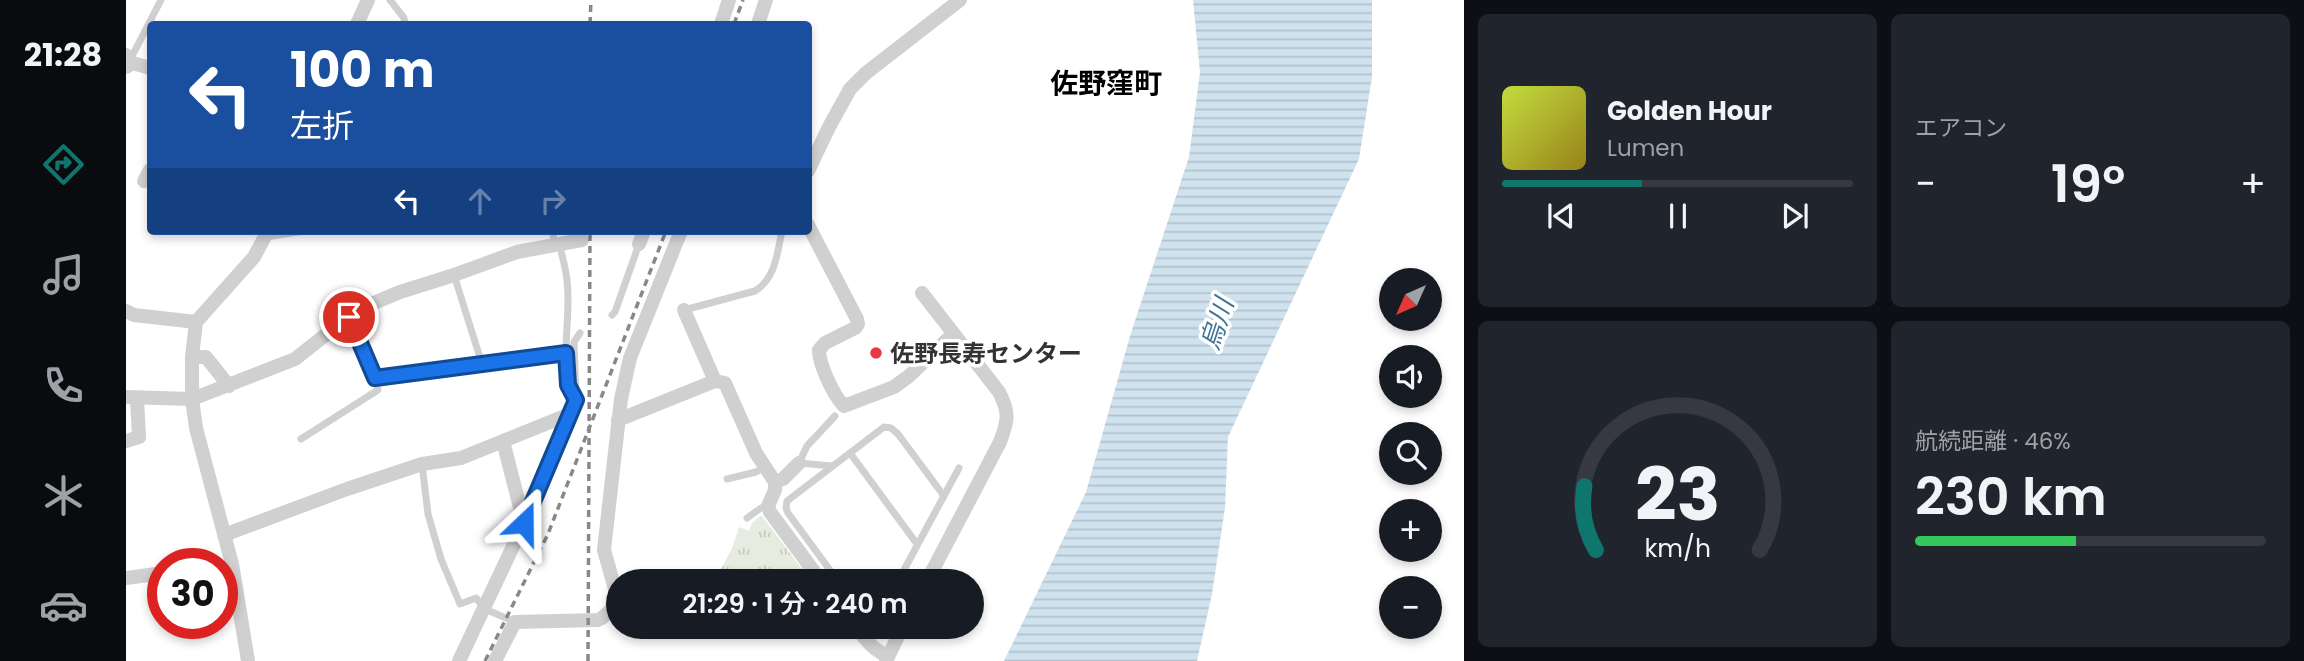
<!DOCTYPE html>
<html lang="ja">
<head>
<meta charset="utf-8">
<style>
  :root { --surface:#171b24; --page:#20242c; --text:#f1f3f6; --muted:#9ea1a6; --line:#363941; --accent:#0f766e }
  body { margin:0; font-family:Poppins,"Noto Sans JP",sans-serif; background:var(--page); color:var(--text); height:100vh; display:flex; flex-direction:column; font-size:26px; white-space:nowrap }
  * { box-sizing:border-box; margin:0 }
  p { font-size:23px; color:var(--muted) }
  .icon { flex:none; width:38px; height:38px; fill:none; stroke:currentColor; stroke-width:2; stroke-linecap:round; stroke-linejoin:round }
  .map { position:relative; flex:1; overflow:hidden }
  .sheet { display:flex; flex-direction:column; gap:14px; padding:14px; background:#0d0f14; width:840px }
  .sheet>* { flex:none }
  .banner { position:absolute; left:21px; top:21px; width:665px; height:214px; border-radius:7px; box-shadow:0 4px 10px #0003; background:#1a4fa0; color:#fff; overflow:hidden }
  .needle { width:46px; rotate:225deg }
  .controls { position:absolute; left:1253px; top:268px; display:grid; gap:14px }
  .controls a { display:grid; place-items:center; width:63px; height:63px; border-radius:50%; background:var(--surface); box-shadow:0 4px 10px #0003; font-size:35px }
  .speed { position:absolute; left:21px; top:548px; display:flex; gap:14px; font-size:35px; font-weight:700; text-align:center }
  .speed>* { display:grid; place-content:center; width:91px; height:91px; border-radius:50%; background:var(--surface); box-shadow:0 4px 10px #0003; line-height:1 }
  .speed .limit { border:10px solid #d22; background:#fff; color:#111 }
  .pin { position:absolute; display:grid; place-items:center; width:60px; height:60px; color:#fff; margin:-30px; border:4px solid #fff; border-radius:50%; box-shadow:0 2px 7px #0007 }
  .me { position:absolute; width:77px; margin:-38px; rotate:23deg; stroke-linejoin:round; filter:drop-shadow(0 0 5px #0008) }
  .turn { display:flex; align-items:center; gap:24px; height:147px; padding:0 28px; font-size:32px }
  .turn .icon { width:91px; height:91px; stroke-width:2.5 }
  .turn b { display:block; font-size:49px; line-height:60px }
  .lanes { display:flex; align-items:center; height:66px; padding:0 28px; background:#0003; justify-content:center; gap:35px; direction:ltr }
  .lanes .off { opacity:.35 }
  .big { font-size:52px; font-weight:600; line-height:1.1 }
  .sheet .widget { flex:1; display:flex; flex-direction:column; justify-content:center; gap:10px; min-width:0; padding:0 24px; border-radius:10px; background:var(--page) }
  .sheet .dial { align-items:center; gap:0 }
  .dial svg { height:182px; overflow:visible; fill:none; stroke:var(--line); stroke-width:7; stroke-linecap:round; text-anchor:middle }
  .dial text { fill:var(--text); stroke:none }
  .song { display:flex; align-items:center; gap:21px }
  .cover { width:84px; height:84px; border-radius:10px; background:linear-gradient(135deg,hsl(70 70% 55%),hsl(50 70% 35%)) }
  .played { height:7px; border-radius:4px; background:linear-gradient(90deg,var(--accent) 40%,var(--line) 40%) }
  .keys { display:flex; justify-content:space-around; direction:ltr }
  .heat { display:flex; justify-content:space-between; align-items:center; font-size:38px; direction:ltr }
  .charge { height:10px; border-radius:5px; background:linear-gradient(90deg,#34c759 46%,var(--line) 0) }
  .sheet .tiles { flex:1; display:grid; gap:14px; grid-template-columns:repeat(2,1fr) }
  .trip { position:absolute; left:480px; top:569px; width:378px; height:70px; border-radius:35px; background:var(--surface); box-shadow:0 4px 10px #0003; font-weight:600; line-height:70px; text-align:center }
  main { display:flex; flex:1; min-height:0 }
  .dock { display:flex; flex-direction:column; width:126px; justify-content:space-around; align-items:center; background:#090b0e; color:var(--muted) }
  .dock .icon { width:49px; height:49px }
  .dock .current { color:var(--accent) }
  .dock b { font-size:32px; color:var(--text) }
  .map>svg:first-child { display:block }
</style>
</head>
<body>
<main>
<nav class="dock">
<b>21:28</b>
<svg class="icon current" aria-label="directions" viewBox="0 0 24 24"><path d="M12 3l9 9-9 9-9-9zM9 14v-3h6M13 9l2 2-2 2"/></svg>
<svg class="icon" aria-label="music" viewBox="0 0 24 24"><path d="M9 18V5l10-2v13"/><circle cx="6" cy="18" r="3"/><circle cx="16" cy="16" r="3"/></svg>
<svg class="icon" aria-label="phone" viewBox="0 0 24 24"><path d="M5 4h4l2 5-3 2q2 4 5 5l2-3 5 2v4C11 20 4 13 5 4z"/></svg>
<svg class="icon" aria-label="climate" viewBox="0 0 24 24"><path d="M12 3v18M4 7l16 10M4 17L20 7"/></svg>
<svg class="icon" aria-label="car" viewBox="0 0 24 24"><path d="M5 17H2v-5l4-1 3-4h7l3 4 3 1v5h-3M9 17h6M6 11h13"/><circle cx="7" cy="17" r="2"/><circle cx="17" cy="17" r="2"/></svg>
</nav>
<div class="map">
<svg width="1338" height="661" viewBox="0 0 1338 661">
  <defs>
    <pattern id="grass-tufts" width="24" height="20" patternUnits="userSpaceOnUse" patternTransform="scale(1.75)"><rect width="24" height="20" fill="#e6ecdf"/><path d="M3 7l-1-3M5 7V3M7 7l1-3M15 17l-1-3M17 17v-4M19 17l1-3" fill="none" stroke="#c6cbc0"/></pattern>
    <pattern id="water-rules" width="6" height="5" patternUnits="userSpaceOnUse" patternTransform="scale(1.75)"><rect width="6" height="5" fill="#cfe2ee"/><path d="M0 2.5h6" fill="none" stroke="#b2c2cd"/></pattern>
  </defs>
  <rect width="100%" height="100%" fill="#fff"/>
  <path fill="url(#grass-tufts)" d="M 634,516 L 636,516 L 685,581 L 589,581 L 607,546 L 613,527 L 623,531 L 626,523 Z"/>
  <path fill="url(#water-rules)" d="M 1067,0 L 1246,0 L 1246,77 L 1233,159 L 1102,437 L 1099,508 L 1086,594 L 1071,661 L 878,661 L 960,492 L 1004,336 L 1063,157 L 1074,72 Z"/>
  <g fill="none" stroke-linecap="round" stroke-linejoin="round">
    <g stroke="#d0d0d0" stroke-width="7">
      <path d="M 264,0 L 278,18 L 279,24"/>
      <path d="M 3,62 L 35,0"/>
      <path d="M 427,231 L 428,244"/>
      <path d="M 140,237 L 178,231"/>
      <path d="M 433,243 C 436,256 440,268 441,281 C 446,321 431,362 450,400"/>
      <path d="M 328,275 L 356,364"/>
      <path d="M 558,310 L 629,291 C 650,278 651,253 656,231"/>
      <path d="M 486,315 L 489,312 L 513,244"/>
      <path d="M 249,378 L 440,353"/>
      <path d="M 450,396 L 448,342 L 454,333"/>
      <path d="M 175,439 L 252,390 L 249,378 L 223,317"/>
      <path d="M 724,453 L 791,544"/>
      <path d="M 296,465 L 302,514 L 315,559 L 334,604 L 350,598 L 359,609 L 389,622"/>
      <path d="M 706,466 L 673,463 L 681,446 L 709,416"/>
      <path d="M 601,479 L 630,472 L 639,467"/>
      <path d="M 621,518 L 635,508 L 642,506"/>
      <path d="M 712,581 L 662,513 L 660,508 L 661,501 L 758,427 L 765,428 L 772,434 L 818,496"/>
      <path d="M 772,581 L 833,468"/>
    </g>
    <g stroke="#d0d0d0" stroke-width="14">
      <path d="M 231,24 L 242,0"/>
      <path d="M 595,24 L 603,0"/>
      <path d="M 632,24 L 640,0"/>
      <path d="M 0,55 L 3,62 L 24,68"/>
      <path d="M 682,171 L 703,127 L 724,89 L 740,73 L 834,0"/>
      <path d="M 18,181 L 24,170"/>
      <path d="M 682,225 L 731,319 L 732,324 L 729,328 L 699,343 L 693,350 C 693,365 708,396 718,406 L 768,387 L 783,376 L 827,334"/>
      <path d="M 513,244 L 518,231"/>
      <path d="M 796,293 L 873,392 C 884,413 882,421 874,442 L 801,581"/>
      <path d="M 558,310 L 589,381"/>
      <path d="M 0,311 L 8,315 L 70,322"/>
      <path d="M 66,357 L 80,357 L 103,386"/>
      <path d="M 0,397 L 66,399 L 169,359 L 231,310 L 274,292 L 328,275 L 391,252 L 456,240"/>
      <path d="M 492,420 L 589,381 L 599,383 L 630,453 L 649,482 L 649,490 L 642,506 L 644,512 L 695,581"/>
      <path d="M 0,441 L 13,437 L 11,398"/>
      <path d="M 377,441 L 398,523"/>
      <path d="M 649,482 L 657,479 L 673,463"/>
      <path d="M 98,535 L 221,489 L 296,464 L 335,458 L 444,414"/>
      <path d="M 0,578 L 37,573"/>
      <path d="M 729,626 C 739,639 747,650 762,656"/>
      <path d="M 122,661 L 106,564 L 70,428 L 66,399 L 66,357 L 70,322 L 128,257 L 142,231"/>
      <path d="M 333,661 L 398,523 L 450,400"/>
      <path d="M 369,661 L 389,622 L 472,620 L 476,618 L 485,610 L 490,598 L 489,589 L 478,550 L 495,399 L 504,358 L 555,231"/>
      <path d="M 760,661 L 777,626"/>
    </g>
    <path stroke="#d0d0d0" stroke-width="18" d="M 0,65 L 3,62"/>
    <g stroke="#888" stroke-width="3.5" stroke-dasharray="7 5" stroke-linecap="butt">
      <path d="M 464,24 L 465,0"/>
      <path d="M 608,24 L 617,0"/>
      <path d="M 359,661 L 422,534 L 540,231"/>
      <path d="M 462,661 L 464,231"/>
    </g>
  </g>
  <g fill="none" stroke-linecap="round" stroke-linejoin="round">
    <g stroke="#114b97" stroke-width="18">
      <path id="route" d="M 223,317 L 249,378 L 440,353 L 442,385 L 450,400 L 398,523"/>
    </g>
    <use href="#route" stroke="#1a73e8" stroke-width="12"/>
  </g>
  <circle fill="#e63946" stroke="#fff" stroke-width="2.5" cx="750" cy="353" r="7"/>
  <g text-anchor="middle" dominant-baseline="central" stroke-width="7" stroke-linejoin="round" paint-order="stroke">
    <g font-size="24" font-weight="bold" fill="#333" stroke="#fff" text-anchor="start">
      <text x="764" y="353">佐野長寿センター</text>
    </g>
    <g font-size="26" font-style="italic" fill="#3f7597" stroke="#fff">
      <text transform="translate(1091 324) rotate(-72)">烏川</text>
    </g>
    <g font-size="28" font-weight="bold" fill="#000" stroke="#fff">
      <text x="980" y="83">佐野窪町</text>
    </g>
  </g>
</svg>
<div class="controls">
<a><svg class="needle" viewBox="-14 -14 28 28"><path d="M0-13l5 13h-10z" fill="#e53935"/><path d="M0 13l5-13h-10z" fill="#9ea1a6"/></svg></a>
<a><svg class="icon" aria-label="sound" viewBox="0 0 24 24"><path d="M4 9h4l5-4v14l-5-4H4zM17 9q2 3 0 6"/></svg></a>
<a><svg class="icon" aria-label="search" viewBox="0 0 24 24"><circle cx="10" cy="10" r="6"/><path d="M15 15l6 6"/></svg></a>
<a>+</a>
<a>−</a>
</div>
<div class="speed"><div class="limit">30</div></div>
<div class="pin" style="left:223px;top:317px;background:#d93025"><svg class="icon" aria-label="arrive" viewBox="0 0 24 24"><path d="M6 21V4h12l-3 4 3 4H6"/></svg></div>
<svg class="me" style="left:398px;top:523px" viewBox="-20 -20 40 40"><path d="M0-17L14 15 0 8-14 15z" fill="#1a73e8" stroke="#fff" stroke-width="4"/></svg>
<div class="trip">21:29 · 1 分 · 240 m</div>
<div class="banner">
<div class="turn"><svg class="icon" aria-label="left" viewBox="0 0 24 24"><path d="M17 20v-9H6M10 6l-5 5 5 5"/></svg><div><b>100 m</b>左折</div></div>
<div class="lanes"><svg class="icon" aria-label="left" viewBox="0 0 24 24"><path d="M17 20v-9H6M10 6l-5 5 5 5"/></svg><svg class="icon off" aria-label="ahead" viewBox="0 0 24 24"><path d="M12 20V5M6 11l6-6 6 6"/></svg><svg class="icon off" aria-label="right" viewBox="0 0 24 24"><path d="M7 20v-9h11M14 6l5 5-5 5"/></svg></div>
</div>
</div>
<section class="sheet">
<div class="tiles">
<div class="widget">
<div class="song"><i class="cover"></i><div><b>Golden Hour</b><p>Lumen</p></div></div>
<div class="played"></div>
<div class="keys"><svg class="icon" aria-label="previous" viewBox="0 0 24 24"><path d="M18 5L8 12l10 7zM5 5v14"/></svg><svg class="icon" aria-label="pause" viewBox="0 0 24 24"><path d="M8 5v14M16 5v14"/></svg><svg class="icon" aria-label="next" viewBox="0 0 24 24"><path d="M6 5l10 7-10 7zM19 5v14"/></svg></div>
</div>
<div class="widget"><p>エアコン</p>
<div class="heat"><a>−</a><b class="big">19°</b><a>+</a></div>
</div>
<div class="widget dial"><svg viewBox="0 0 100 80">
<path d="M14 69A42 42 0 1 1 86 69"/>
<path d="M14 69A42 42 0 0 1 9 41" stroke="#0f766e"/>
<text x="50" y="56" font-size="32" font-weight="700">23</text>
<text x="50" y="72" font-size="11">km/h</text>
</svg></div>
<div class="widget"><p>航続距離 · 46%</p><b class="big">230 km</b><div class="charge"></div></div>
</div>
</section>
</main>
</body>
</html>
